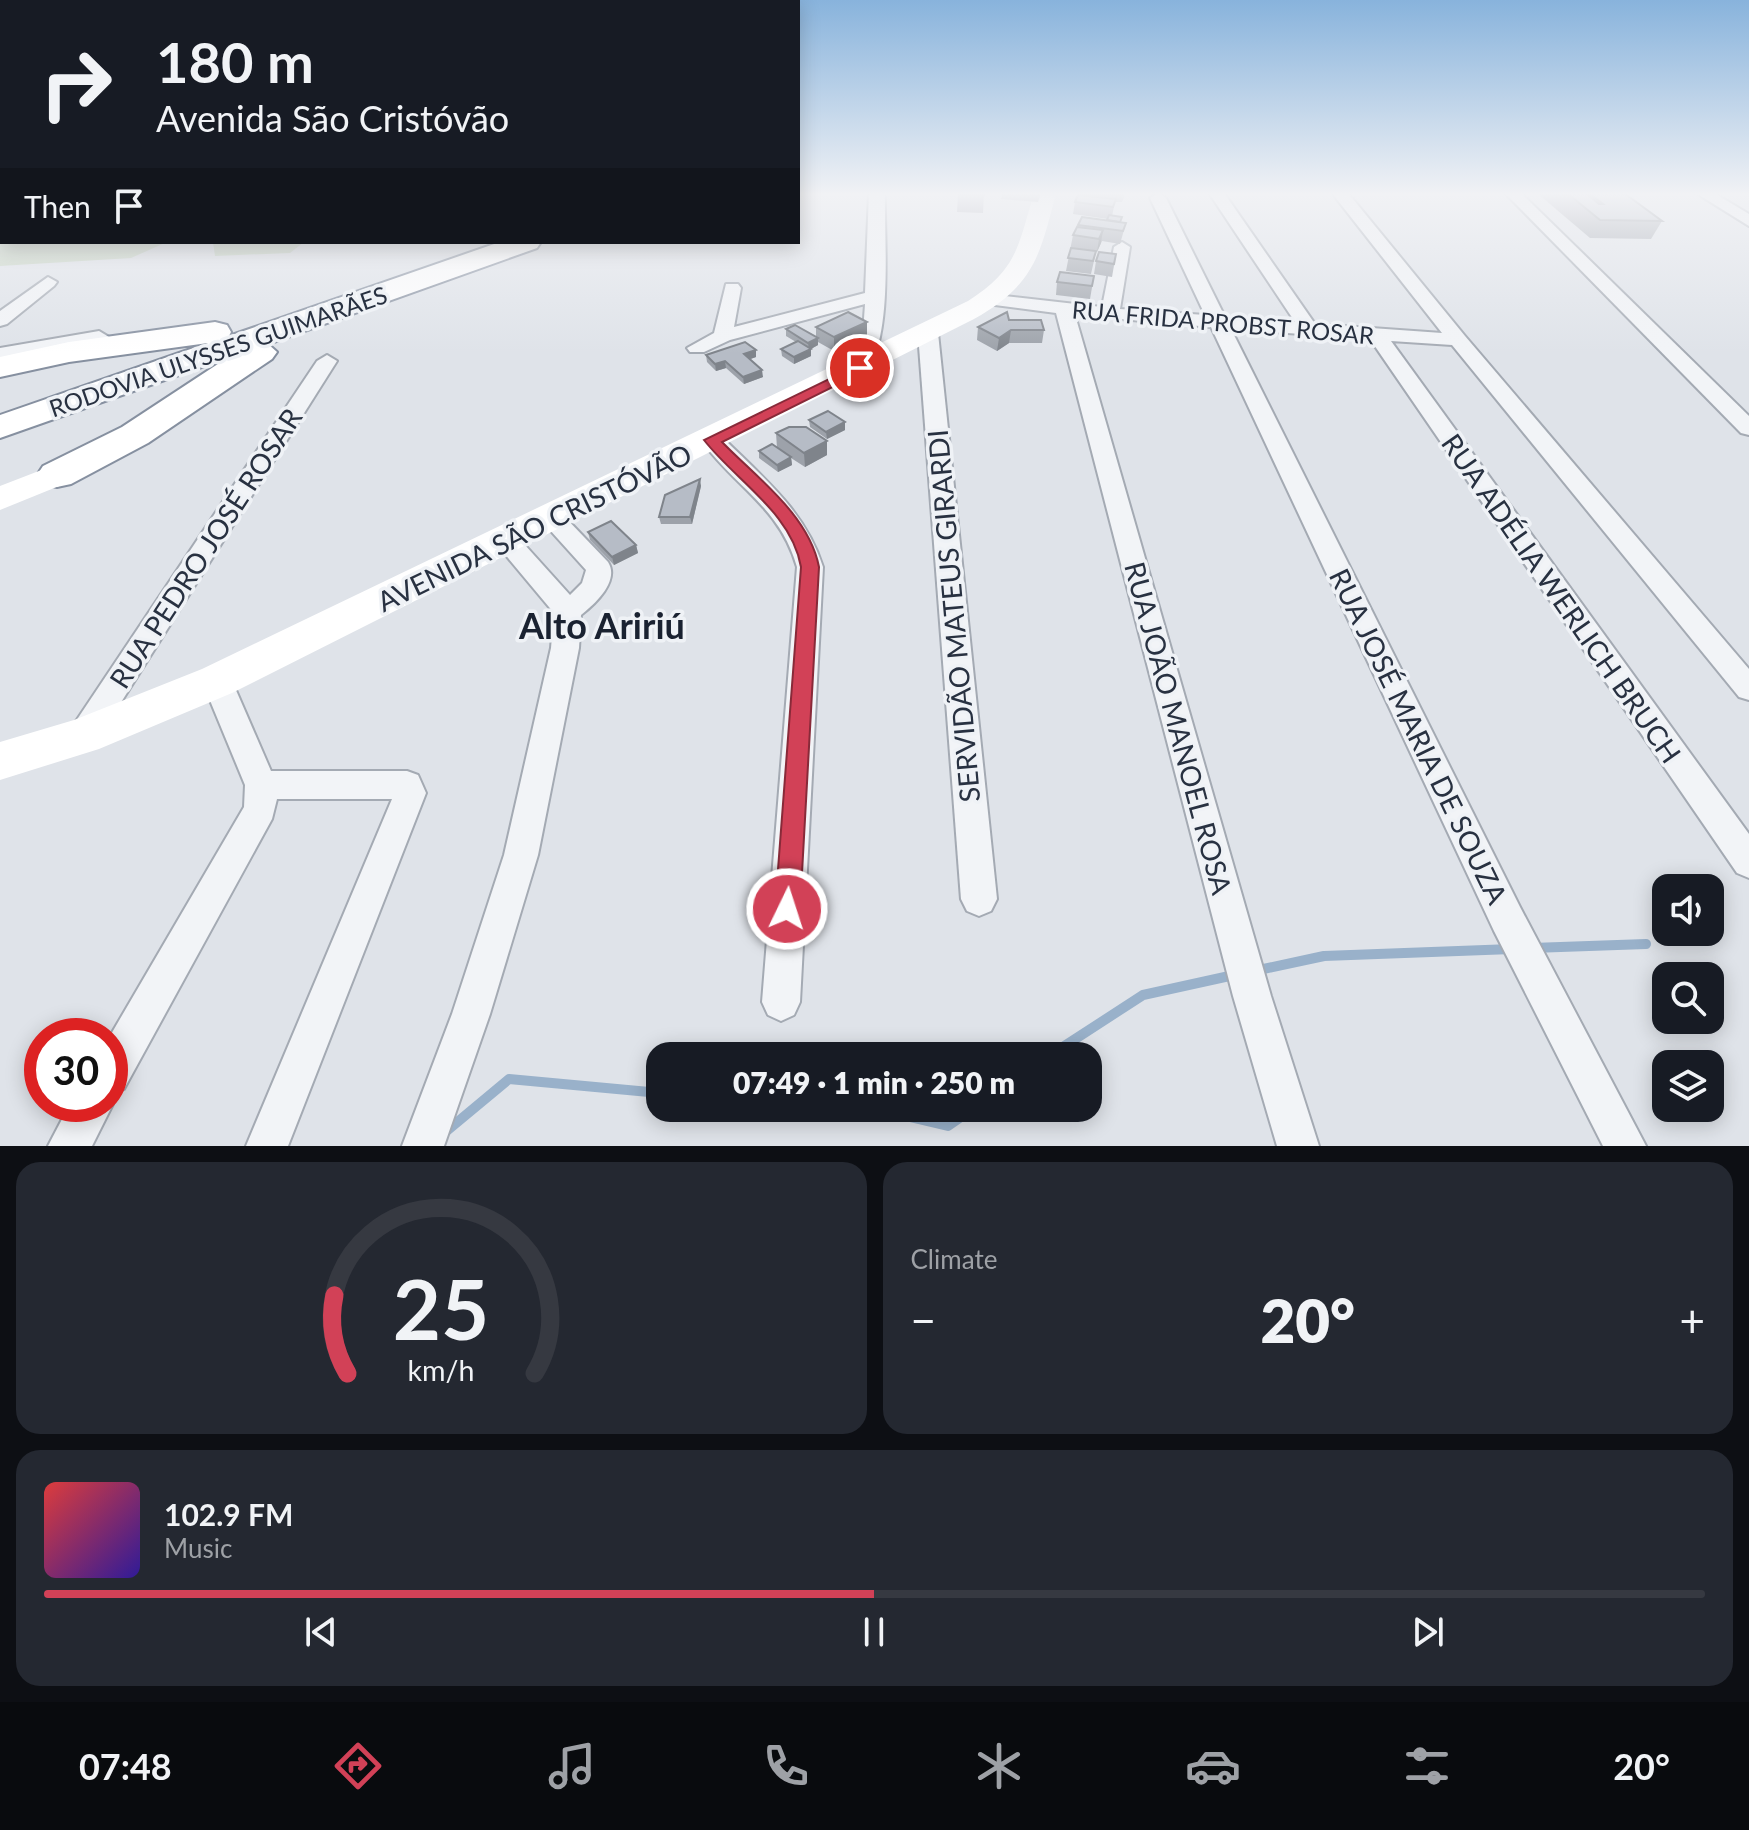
<!DOCTYPE html>
<html lang="en">
<head>
<meta charset="utf-8">
<style>
  :root { --surface:#171b24; --page:#242831; --text:#f1f3f6; --muted:#9ea1a6; --line:#363941; --accent:#d24157 }
  body { margin:0; font-family:Lato,sans-serif; background:var(--page); color:var(--text); height:100vh; display:flex; flex-direction:column; font-size:30px; white-space:nowrap }
  * { box-sizing:border-box; margin:0 }
  p { font-size:26px; color:var(--muted) }
  .icon { flex:none; width:44px; height:44px; fill:none; stroke:currentColor; stroke-width:2; stroke-linecap:round; stroke-linejoin:round }
  .map { position:relative; height:1146px; overflow:hidden }
  .details { display:flex; flex-direction:column; gap:16px; padding:16px; background:#0d0f14; flex:1 }
  .details>* { flex:none }
  .top-card { position:absolute; left:0px; top:0px; width:800px; height:244px; box-shadow:0 4px 20px #0003; background:#171b24; color:var(--text); overflow:hidden }
  .tools { position:absolute; left:1652px; top:874px; display:grid; gap:16px }
  .tools a { display:grid; place-items:center; width:72px; height:72px; border-radius:16px; background:var(--surface); box-shadow:0 4px 20px #0003; font-size:40px }
  .speed { position:absolute; left:24px; top:1018px; display:flex; gap:16px; font-size:40px; font-weight:700; text-align:center }
  .speed>* { display:grid; place-content:center; width:104px; height:104px; border-radius:50%; background:var(--surface); box-shadow:0 4px 20px #0003; line-height:1 }
  .speed .limit { border:12px solid #d22; background:#fff; color:#111 }
  .pin { position:absolute; display:grid; place-items:center; width:68px; height:68px; color:#fff; margin:-34px; border:4px solid #fff; border-radius:50%; box-shadow:0 2px 8px #0007 }
  .me { position:absolute; width:88px; margin:-44px; rotate:4deg; stroke-linejoin:round; filter:drop-shadow(0 0 6px #0008) }
  .turn { display:flex; align-items:center; gap:28px; height:168px; padding:0 24px; font-size:36px }
  .turn .icon { width:104px; height:104px; stroke-width:2.5 }
  .turn b { display:block; font-size:56px; line-height:68px }
  .then { display:flex; align-items:center; height:76px; padding:0 24px; background:#0003; gap:16px; font-size:30px }
  .big { font-size:60px; font-weight:800; line-height:1.1 }
  .details .tile { flex:1; display:flex; flex-direction:column; justify-content:center; gap:12px; min-width:0; padding:0 28px; border-radius:24px; background:var(--page) }
  .details .dial { align-items:center; gap:0 }
  .dial svg { height:208px; overflow:visible; fill:none; stroke:var(--line); stroke-width:7; stroke-linecap:round; text-anchor:middle }
  .dial text { fill:var(--text); stroke:none }
  .song { display:flex; align-items:center; gap:24px }
  .cover { width:96px; height:96px; border-radius:12px; background:linear-gradient(135deg,hsl(0 70% 55%),hsl(250 70% 35%)) }
  .played { height:8px; border-radius:4px; background:linear-gradient(90deg,var(--accent) 50%,var(--line) 50%) }
  .keys { display:flex; justify-content:space-around; direction:ltr }
  .heat { display:flex; justify-content:space-between; align-items:center; font-size:44px; direction:ltr }
  .details .tiles { flex:1; display:grid; gap:16px; grid-template-columns:1fr 1fr }
  .tile:last-child { grid-column:span 2 }
  .trip { position:absolute; left:646px; top:1042px; width:456px; height:80px; border-radius:24px; background:var(--surface); box-shadow:0 4px 20px #0003; font-weight:800; line-height:80px; text-align:center }
  .dock { display:flex; height:128px; justify-content:space-around; align-items:center; background:#090b0e; color:var(--muted) }
  .dock .icon { width:56px; height:56px }
  .dock .active { color:var(--accent) }
  .dock b { font-size:36px; color:var(--text) }
  .map>svg:first-child { display:block }
</style>
</head>
<body>
<div class="map">
<svg width="1749" height="1146" viewBox="0 0 1749 1146">
  <rect width="100%" height="100%" fill="#dfe3e9"/>
  <g fill="#c5d3c0">
    <path d="M 0,193 L 2,242 L 167,242 L 131,258 L 0,266 Z"/>
    <path d="M 213,242 L 304,242 L 290,253 L 215,256 Z"/>
  </g>
  <g fill="none" stroke-linecap="round" stroke-linejoin="round">
    <g stroke="#99b1ca" stroke-width="10">
      <path d="M 1532,948 L 1646,944"/>
      <path d="M 1254,971 L 1324,956 L 1512,949"/>
      <path d="M 1049,1056 L 1143,995 L 1234,975"/>
      <path d="M 831,1108 L 897,1114 L 948,1126 L 974,1108"/>
      <path d="M 443,1134 L 509,1079 L 660,1093"/>
    </g>
    <g stroke="#a4aab3" stroke-width="4">
      <g id="street">
        <path d="M 869,193 L 885,193 C 884,243 893,331 867,372 L 860,374 L 850,368 L 863,333 L 865,304 L 730,340 L 704,352 L 690,352 L 687,348 L 714,333 L 726,284 L 738,284 L 741,288 L 734,327 L 865,293 Z"/>
        <path d="M 1158,193 L 1166,198 L 1225,317 L 1295,322 L 1209,193 L 1224,193 L 1315,324 L 1442,333 L 1332,193 L 1348,193 L 1465,336 L 1749,669 L 1749,700 L 1739,697 L 1452,345 L 1391,341 L 1749,834 L 1749,878 L 1737,873 L 1370,339 L 1231,329 L 1520,907 L 1646,1146 L 1603,1146 L 1494,931 L 1211,327 L 1075,315 L 1271,996 L 1319,1146 L 1277,1146 L 1233,996 L 1056,313 L 987,304 L 978,299 L 987,294 L 1102,307 L 1114,247 L 1122,242 L 1130,247 L 1120,309 L 1205,315 L 1150,198 Z"/>
        <path d="M 1505,193 L 1521,193 L 1749,416 L 1749,435 L 1741,433 Z"/>
        <path d="M 1696,193 L 1714,193 L 1749,214 L 1749,226 Z"/>
        <path d="M 48,277 L 57,282 L 54,286 L 7,324 L 0,326 L 0,311 Z"/>
        <path d="M 928,327 L 938,333 L 997,899 L 991,911 L 979,916 L 967,911 L 961,899 L 918,333 Z"/>
        <path d="M 99,331 L 109,337 L 106,341 L 0,360 L 0,348 Z"/>
        <path d="M 327,355 L 337,361 L 94,745 L 83,748 L 72,745 L 68,736 L 72,727 L 317,361 Z"/>
        <path d="M 712,433 L 720,435 C 761,476 805,510 823,567 L 800,1002 L 794,1015 L 781,1021 L 768,1015 L 762,1002 L 797,567 C 780,507 735,487 701,440 Z"/>
        <path d="M 552,511 L 561,513 L 608,562 C 620,581 595,604 581,615 L 579,648 L 538,855 L 490,1014 L 444,1146 L 402,1146 L 452,1014 L 504,855 L 551,648 L 554,613 L 493,540 L 497,534 L 506,532 L 515,534 L 570,595 L 582,583 L 586,570 L 540,519 L 543,513 Z"/>
        <path d="M 217,670 L 227,673 L 232,681 L 271,771 L 407,771 L 418,775 L 426,793 L 288,1146 L 246,1146 L 392,799 L 277,799 L 272,819 L 124,1089 L 110,1095 L 110,1036 L 244,807 L 245,785 L 202,681 L 207,673 Z"/>
        <path d="M 110,1096 L 113,1104 L 92,1146 L 48,1146 L 70,1104 L 110,1104 Z"/>
      </g>
    </g>
    <g stroke="#8690a0" stroke-width="4">
      <path id="highway" d="M 500,242 L 541,242 L 537,248 L 268,344 L 277,352 L 272,359 L 148,443 L 71,484 L 57,487 L 43,484 L 37,475 L 43,466 L 122,427 L 227,358 L 0,438 L 0,415 L 208,343 L 69,362 L 0,377 L 0,357 L 69,342 L 215,322 L 227,325 L 231,332 L 229,336 Z"/>
    </g>
    <use href="#street" fill="#f2f4f7" fill-rule="evenodd"/>
    <g fill="#fff" fill-rule="evenodd">
      <path d="M 1034,193 L 1056,193 C 1040,256 1034,285 974,319 L 232,693 L 99,749 L 0,780 L 0,742 L 74,720 L 202,669 L 968,301 C 1018,269 1018,246 1034,193 Z"/>
      <path d="M 57,464 L 69,468 L 74,475 L 69,482 L 0,510 L 0,486 Z"/>
    </g>
    <use href="#highway" fill="#fff" fill-rule="evenodd"/>
  </g>
  <g fill="#9da2aa">
    <path d="M 958,193 L 984,193 L 983,213 L 957,212 Z"/>
    <path d="M 1002,193 L 1041,193 L 1038,202 L 1001,199 Z"/>
    <path d="M 1078,193 L 1126,193 L 1122,202 L 1115,202 L 1112,216 L 1122,217 L 1121,222 L 1126,223 L 1120,244 L 1102,241 L 1097,252 L 1096,252 L 1091,274 L 1066,271 L 1073,235 L 1078,225 L 1107,220 L 1108,219 L 1073,214 L 1075,202 Z"/>
    <path d="M 1537,193 L 1624,193 L 1662,221 L 1651,239 L 1590,238 Z"/>
    <path d="M 1116,254 L 1112,277 L 1094,274 L 1096,261 Z"/>
    <path d="M 1094,276 L 1090,299 L 1056,295 L 1057,282 Z"/>
    <path d="M 1009,320 L 1044,330 L 1042,343 L 1009,343 L 997,351 L 977,340 L 978,327 Z"/>
    <path d="M 816,327 L 867,335 L 834,351 L 818,342 L 818,345 L 811,349 L 811,356 L 794,364 L 782,356 L 781,349 L 796,342 L 786,336 L 786,329 L 816,338 Z"/>
    <path d="M 756,350 L 756,357 L 750,359 L 763,377 L 744,384 L 726,368 L 716,371 L 707,362 L 706,355 Z"/>
    <path d="M 809,420 L 845,430 L 827,439 L 810,427 Z"/>
    <path d="M 776,433 L 827,455 L 805,467 L 791,458 L 792,465 L 778,472 L 759,458 L 759,451 L 777,448 Z"/>
    <path d="M 701,486 L 692,524 L 661,524 L 659,517 Z"/>
    <path d="M 588,532 L 636,545 L 638,553 L 614,565 L 590,540 Z"/>
  </g>
  <g fill="#7f848b">
    <path d="M 1103,230 L 1101,243 L 1097,252 L 1099,239 Z"/>
    <path d="M 867,322 L 867,335 L 834,351 L 834,337 Z"/>
    <path d="M 1011,330 L 1009,343 L 997,351 L 999,338 Z"/>
    <path d="M 818,338 L 818,345 L 809,350 L 808,343 Z"/>
    <path d="M 811,349 L 811,356 L 794,364 L 794,357 Z"/>
    <path d="M 756,350 L 756,357 L 745,361 L 744,354 Z"/>
    <path d="M 725,361 L 726,368 L 716,371 L 715,364 Z"/>
    <path d="M 762,370 L 763,377 L 744,384 L 743,377 Z"/>
    <path d="M 845,422 L 845,430 L 827,439 L 826,432 Z"/>
    <path d="M 827,441 L 827,455 L 805,467 L 804,453 Z"/>
    <path d="M 791,457 L 792,465 L 778,472 L 777,465 Z"/>
    <path d="M 700,479 L 701,486 L 692,524 L 690,517 Z"/>
    <path d="M 636,545 L 638,553 L 614,565 L 612,557 Z"/>
  </g>
  <g fill="#b6bcc6" stroke="#7f848b" stroke-width="2">
    <path d="M 958,193 L 984,193 L 984,195 L 958,194 Z"/>
    <path d="M 1078,193 L 1117,193 L 1116,195 Z"/>
    <path d="M 1567,193 L 1586,193 L 1599,204 L 1603,204 L 1589,193 L 1624,193 L 1662,221 L 1600,220 Z"/>
    <path d="M 1078,195 L 1116,199 L 1113,207 L 1075,202 Z"/>
    <path d="M 1109,215 L 1122,217 L 1120,222 L 1107,220 Z"/>
    <path d="M 1082,217 L 1126,223 L 1123,231 L 1078,225 Z"/>
    <path d="M 1077,227 L 1103,230 L 1099,239 L 1073,235 Z"/>
    <path d="M 1071,248 L 1096,251 L 1093,261 L 1068,258 Z"/>
    <path d="M 1099,252 L 1116,254 L 1114,264 L 1096,261 Z"/>
    <path d="M 1060,272 L 1094,276 L 1092,286 L 1057,282 Z"/>
    <path d="M 848,312 L 867,322 L 834,337 L 816,327 Z"/>
    <path d="M 1007,312 L 1009,320 L 1041,320 L 1044,330 L 1011,330 L 999,338 L 978,327 Z"/>
    <path d="M 795,325 L 818,338 L 808,343 L 786,329 Z"/>
    <path d="M 798,341 L 811,349 L 794,357 L 781,349 Z"/>
    <path d="M 745,342 L 756,350 L 744,354 L 762,370 L 743,377 L 725,361 L 715,364 L 706,355 Z"/>
    <path d="M 828,411 L 845,422 L 826,432 L 809,420 Z"/>
    <path d="M 789,427 L 806,427 L 827,441 L 804,453 L 776,433 Z"/>
    <path d="M 772,444 L 791,457 L 777,465 L 759,451 Z"/>
    <path d="M 700,479 L 690,517 L 659,517 L 665,495 Z"/>
    <path d="M 611,521 L 636,545 L 612,557 L 588,532 Z"/>
  </g>
  <linearGradient id="sky" x2="0" y2="1"><stop stop-color="#88b3dc"/><stop offset="0.55" stop-color="#f1f2f5"/><stop offset="1" stop-color="#f1f2f5" stop-opacity="0"/></linearGradient>
  <rect width="1749" height="353" fill="url(#sky)"/>
  <path fill="#d24157" stroke="#882a39" stroke-width="2" d="M 860,364 L 865,365 L 865,371 L 722,442 C 757,478 809,515 819,567 L 800,909 L 796,917 L 787,920 L 779,917 L 775,909 L 801,567 C 792,513 736,481 704,440 Z"/>
  <g text-anchor="middle" dominant-baseline="central" stroke-width="7" stroke-linejoin="round" paint-order="stroke">
    <g font-size="24" fill="#283141" stroke="#eff2f6">
      <text transform="translate(1223 322) rotate(5)">RUA FRIDA PROBST ROSAR</text>
      <text transform="translate(218 351) rotate(-19)">RODOVIA ULYSSES GUIMARÃES</text>
    </g>
    <g font-size="28" fill="#283141" stroke="#eff2f6">
      <text transform="translate(534 527) rotate(-26)">AVENIDA SÃO CRISTÓVÃO</text>
      <text transform="translate(205 548) rotate(-57)">RUA PEDRO JOSÉ ROSAR</text>
      <text transform="translate(1562 598) rotate(55)">RUA ADÉLIA WERLICH BRUCH</text>
      <text transform="translate(953 616) rotate(-95)">SERVIDÃO MATEUS GIRARDI</text>
      <text transform="translate(1179 728) rotate(75)">RUA JOÃO MANOEL ROSA</text>
      <text transform="translate(1419 736) rotate(64)">RUA JOSÉ MARIA DE SOUZA</text>
    </g>
    <g font-size="36" font-weight="bold" fill="#1a2231" stroke="#eff2f6">
      <text x="602" y="625">Alto Aririú</text>
    </g>
  </g>
</svg>
<div class="tools">
<a><svg class="icon" aria-label="sound" viewBox="0 0 24 24"><path d="M4 9h4l5-4v14l-5-4H4zM17 9q2 3 0 6"/></svg></a>
<a><svg class="icon" aria-label="search" viewBox="0 0 24 24"><circle cx="10" cy="10" r="6"/><path d="M15 15l6 6"/></svg></a>
<a><svg class="icon" aria-label="layers" viewBox="0 0 24 24"><path d="M12 4l9 5-9 5-9-5zM3 14l9 5 9-5"/></svg></a>
</div>
<div class="speed"><div class="limit">30</div></div>
<div class="pin" style="left:860px;top:368px;background:#d93025"><svg class="icon" aria-label="arrive" viewBox="0 0 24 24"><path d="M6 21V4h12l-3 4 3 4H6"/></svg></div>
<svg class="me" style="left:787px;top:909px" viewBox="-20 -20 40 40"><circle r="17" fill="#d24157" stroke="#fff" stroke-width="3"/><path d="M0-11L8 9 0 5-8 9z" fill="#fff"/></svg>
<div class="trip">07:49 · 1 min · 250 m</div>
<div class="top-card">
<div class="turn"><svg class="icon" aria-label="right" viewBox="0 0 24 24"><path d="M7 20v-9h11M14 6l5 5-5 5"/></svg><div><b>180 m</b>Avenida São Cristóvão</div></div>
<div class="then">Then<svg class="icon" aria-label="arrive" viewBox="0 0 24 24"><path d="M6 21V4h12l-3 4 3 4H6"/></svg></div>
</div>
</div>
<section class="details">
<div class="tiles">
<div class="tile dial"><svg viewBox="0 0 100 80">
<path d="M14 69A42 42 0 1 1 86 69"/>
<path d="M14 69A42 42 0 0 1 9 39" stroke="#d24157"/>
<text x="50" y="56" font-size="32" font-weight="700">25</text>
<text x="50" y="72" font-size="11">km/h</text>
</svg></div>
<div class="tile"><p>Climate</p>
<div class="heat"><a>−</a><b class="big">20°</b><a>+</a></div>
</div>
<div class="tile">
<div class="song"><i class="cover"></i><div><b>102.9 FM</b><p>Music</p></div></div>
<div class="played"></div>
<div class="keys"><svg class="icon" aria-label="previous" viewBox="0 0 24 24"><path d="M18 5L8 12l10 7zM5 5v14"/></svg><svg class="icon" aria-label="pause" viewBox="0 0 24 24"><path d="M8 5v14M16 5v14"/></svg><svg class="icon" aria-label="next" viewBox="0 0 24 24"><path d="M6 5l10 7-10 7zM19 5v14"/></svg></div>
</div>
</div>
</section>
<nav class="dock">
<b>07:48</b>
<svg class="icon active" aria-label="directions" viewBox="0 0 24 24"><path d="M12 3l9 9-9 9-9-9zM9 14v-3h6M13 9l2 2-2 2"/></svg>
<svg class="icon" aria-label="music" viewBox="0 0 24 24"><path d="M9 18V5l10-2v13"/><circle cx="6" cy="18" r="3"/><circle cx="16" cy="16" r="3"/></svg>
<svg class="icon" aria-label="phone" viewBox="0 0 24 24"><path d="M5 4h4l2 5-3 2q2 4 5 5l2-3 5 2v4C11 20 4 13 5 4z"/></svg>
<svg class="icon" aria-label="climate" viewBox="0 0 24 24"><path d="M12 3v18M4 7l16 10M4 17L20 7"/></svg>
<svg class="icon" aria-label="car" viewBox="0 0 24 24"><path d="M5 17H2v-5l4-1 3-4h7l3 4 3 1v5h-3M9 17h6M6 11h13"/><circle cx="7" cy="17" r="2"/><circle cx="17" cy="17" r="2"/></svg>
<svg class="icon" aria-label="filters" viewBox="0 0 24 24"><path d="M4 7h16M4 17h16"/><circle cx="9" cy="7" r="2"/><circle cx="15" cy="17" r="2"/></svg>
<b>20°</b>
</nav>
</body>
</html>
